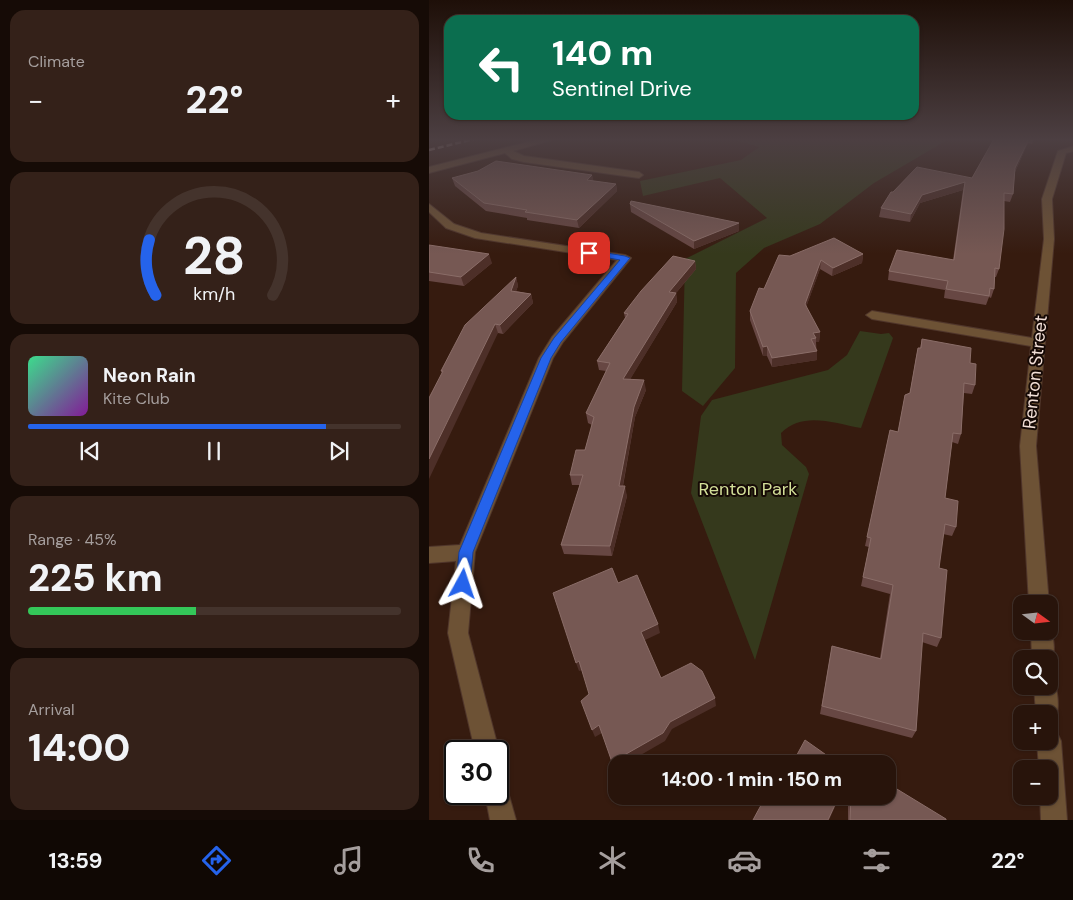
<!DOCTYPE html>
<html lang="en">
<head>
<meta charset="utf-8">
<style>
  :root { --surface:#28140b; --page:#342119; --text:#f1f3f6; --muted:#a59e9d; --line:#44332c; --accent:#2563eb }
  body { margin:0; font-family:"DM Sans",sans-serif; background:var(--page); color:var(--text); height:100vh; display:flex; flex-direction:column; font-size:19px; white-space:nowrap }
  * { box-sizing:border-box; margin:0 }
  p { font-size:16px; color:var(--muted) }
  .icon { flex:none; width:28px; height:28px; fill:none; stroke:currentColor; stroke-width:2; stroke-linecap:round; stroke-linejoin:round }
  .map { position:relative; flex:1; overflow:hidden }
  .drawer { display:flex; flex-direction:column; gap:10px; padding:10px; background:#160b06; width:429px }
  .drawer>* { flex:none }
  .hud { position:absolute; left:15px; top:15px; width:475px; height:105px; border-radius:15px; box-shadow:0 1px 4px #0004,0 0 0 1px var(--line); background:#0b6e4f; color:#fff; overflow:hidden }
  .needle { width:32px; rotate:105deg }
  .buttons { position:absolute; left:584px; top:595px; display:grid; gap:10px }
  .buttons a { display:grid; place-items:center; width:45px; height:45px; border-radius:10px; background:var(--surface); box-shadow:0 1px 4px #0004,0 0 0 1px var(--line); font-size:25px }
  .speed { position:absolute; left:15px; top:740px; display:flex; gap:10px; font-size:25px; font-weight:700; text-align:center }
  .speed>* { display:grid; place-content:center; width:65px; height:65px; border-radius:50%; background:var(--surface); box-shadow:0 1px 4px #0004,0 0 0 1px var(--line); line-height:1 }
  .speed .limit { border:2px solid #111; border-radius:8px; background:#fff; color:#111 }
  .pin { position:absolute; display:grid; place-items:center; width:42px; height:42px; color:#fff; margin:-21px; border-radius:10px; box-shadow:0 2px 8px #0006 }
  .me { position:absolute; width:55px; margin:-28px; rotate:5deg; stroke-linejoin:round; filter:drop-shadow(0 0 4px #0008) }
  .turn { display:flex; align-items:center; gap:18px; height:105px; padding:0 25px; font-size:22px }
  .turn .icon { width:65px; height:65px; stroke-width:2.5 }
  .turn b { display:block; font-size:35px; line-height:42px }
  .big { font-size:38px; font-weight:800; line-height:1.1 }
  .drawer .widget { flex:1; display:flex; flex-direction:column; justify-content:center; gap:8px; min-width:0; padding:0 18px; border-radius:15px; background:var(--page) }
  .drawer .dial { align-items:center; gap:0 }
  .dial svg { height:130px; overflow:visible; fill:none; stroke:var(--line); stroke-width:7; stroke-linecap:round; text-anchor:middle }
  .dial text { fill:var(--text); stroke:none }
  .song { display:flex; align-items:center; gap:15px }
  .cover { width:60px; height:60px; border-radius:8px; background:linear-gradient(135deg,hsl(150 70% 55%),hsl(290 70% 35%)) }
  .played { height:5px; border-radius:2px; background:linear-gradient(90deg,var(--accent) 80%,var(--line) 80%) }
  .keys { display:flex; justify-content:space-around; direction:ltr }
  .heat { display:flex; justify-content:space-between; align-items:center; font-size:28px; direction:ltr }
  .charge { height:8px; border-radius:4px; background:linear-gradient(90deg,#34c759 45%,var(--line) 0) }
  .trip { position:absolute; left:179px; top:755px; width:288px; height:50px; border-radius:15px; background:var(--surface); box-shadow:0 1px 4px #0004,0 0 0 1px var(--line); font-weight:800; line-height:50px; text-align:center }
  .dock { display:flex; height:80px; justify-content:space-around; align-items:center; background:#100804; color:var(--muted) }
  .dock .icon { width:35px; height:35px }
  .dock .selected { color:var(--accent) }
  .dock b { font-size:22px; color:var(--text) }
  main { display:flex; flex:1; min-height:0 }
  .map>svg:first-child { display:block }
</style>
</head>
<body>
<main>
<section class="drawer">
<div class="widget"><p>Climate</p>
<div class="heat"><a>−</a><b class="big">22°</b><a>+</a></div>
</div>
<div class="widget dial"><svg viewBox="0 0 100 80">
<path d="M14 69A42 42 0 1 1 86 69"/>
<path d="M14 69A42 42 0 0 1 10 35" stroke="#2563eb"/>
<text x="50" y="56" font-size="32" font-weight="700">28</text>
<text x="50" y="72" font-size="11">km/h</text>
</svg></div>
<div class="widget">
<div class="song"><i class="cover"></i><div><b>Neon Rain</b><p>Kite Club</p></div></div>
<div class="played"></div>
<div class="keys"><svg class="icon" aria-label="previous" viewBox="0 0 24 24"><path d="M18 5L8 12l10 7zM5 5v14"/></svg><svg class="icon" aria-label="pause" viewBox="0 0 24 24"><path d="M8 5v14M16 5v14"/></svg><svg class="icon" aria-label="next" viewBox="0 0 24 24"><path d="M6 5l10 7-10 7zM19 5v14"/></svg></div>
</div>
<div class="widget"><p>Range · 45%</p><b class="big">225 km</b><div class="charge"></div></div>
<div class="widget"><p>Arrival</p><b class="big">14:00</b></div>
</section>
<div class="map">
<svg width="645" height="820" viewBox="0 0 645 820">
  <rect width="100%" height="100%" fill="#361b0f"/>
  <g fill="#35391c">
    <path d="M 304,139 L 520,139 L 445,183 L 391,224 L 335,248 L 307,273 L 306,368 L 274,406 L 253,391 L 256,259 L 338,218 L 291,178 L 214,196 L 211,181 L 312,160 L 330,147 Z"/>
    <path d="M 431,331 L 452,334 L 460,333 L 464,338 L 432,428 C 404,423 374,411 352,433 L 353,445 L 377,467 L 380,474 L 326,660 L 262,493 L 272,416 L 283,400 L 399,370 L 418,355 Z"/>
  </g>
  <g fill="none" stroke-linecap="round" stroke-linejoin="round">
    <g stroke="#50362b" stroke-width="2">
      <g id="minor">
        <path d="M 111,139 L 126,139 L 84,151 L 95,156 L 210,172 L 214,175 L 210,178 L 95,162 L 83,159 L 76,153 L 0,173 L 0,167 Z"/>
        <path d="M 645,146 L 645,151 L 637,153 L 623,199 L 625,239 L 607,446 L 620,604 L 600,604 L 591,446 L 602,346 L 443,319 L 437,315 L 443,311 L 603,338 L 615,239 L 613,199 L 629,151 Z"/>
        <path d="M 0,204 L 25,224 L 52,233 L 196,255 L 202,258 L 134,342 L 124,358 L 46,552 L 39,633 L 70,751 L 69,754 L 69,751 L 46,751 L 19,633 L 27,561 L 0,563 L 0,547 L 31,545 L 110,358 L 123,337 L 188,260 L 46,238 L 17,228 L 0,212 Z"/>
        <path d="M 620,626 C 625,636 628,658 620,667 L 620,659 L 603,659 L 602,631 L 620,631 Z"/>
        <path d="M 620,677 L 624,678 C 629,691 631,709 626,722 L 620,725 L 620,714 L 607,714 L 605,686 L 620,686 Z"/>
        <path d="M 620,729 L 628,733 L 632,741 L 638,820 L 612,820 L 611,796 L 620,796 L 620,769 L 610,769 L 608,741 L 620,741 Z"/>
        <path d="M 69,782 L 77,785 L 87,820 L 61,820 L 56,794 L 69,794 Z"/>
      </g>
    </g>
    <use href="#minor" fill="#6d5235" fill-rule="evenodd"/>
    <path stroke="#ceb9b1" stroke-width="2.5" stroke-dasharray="6 3" stroke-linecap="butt" d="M 0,150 L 45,139"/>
  </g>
  <g fill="#674743">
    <path d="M 565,139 L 605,139 L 603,144 L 599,143 L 586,172 L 584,194 L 581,202 L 575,201 L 570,269 L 567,277 L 566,277 L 565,289 L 562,298 L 560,297 L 557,305 L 515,298 L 516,290 L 459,280 L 460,271 L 524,260 L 534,190 L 491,203 L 481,222 L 450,217 L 452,208 L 464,192 L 543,178 Z"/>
    <path d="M 163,175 L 164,181 L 187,184 L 188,191 L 150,228 L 98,220 L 98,218 L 57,211 L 26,186 L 23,178 Z"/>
    <path d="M 201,204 L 310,231 L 265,249 L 202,212 Z"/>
    <path d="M 0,245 L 63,263 L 35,286 L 0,281 Z"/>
    <path d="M 434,254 L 433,263 L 403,276 L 391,269 L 377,307 L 391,332 L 390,342 L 387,342 L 388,360 L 343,367 L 338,356 L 334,356 L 321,320 L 321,311 L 335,289 L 361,256 Z"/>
    <path d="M 266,261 L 267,269 L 247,293 L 248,302 L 201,379 L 217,390 L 206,417 L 194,486 L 198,496 L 183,556 L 135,554 L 132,545 L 151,485 L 143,485 L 141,475 L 156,450 L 163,425 L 159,423 L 157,413 L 177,371 L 170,370 L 168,361 L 196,318 L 195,313 Z"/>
    <path d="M 87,277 L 89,286 L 87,291 L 102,294 L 104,303 L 74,334 L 69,333 L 13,373 L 12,371 Z"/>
    <path d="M 493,339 L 541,363 L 546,385 L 543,394 L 535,393 L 532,434 L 529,444 L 523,442 L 516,498 L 527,527 L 523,536 L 514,534 L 510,568 L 512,638 L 508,647 L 493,642 L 487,731 L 483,738 L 391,714 L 403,646 L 451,658 L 461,594 L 432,586 L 440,547 L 436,546 L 461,430 L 469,432 L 476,395 L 481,393 L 487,357 L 489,348 L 491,348 Z"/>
    <path d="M 419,796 L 458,796 L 517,820 L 419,820 Z"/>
  </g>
  <g fill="#4d2f28">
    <path d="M 600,139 L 599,143 L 584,176 L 586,168 Z"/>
    <path d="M 163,175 L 165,183 L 158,180 Z"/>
    <path d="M 536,182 L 534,190 L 491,203 L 481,222 L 482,214 L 493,195 Z"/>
    <path d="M 187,184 L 188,191 L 150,228 L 148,220 Z"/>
    <path d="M 310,223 L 310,231 L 265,249 L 265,241 Z"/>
    <path d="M 60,254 L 63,263 L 35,286 L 32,277 Z"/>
    <path d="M 434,254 L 433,263 L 403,276 L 404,268 Z"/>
    <path d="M 392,260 L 391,269 L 375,313 L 376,304 Z"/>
    <path d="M 266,261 L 267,269 L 247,293 L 248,302 L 196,388 L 194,379 L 240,292 Z"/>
    <path d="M 87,277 L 89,286 L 84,300 L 82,291 Z"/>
    <path d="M 102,294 L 104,303 L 74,334 L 71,325 Z"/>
    <path d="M 66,324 L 69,333 L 0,479 L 0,459 Z"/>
    <path d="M 391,332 L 390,342 L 387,342 L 387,338 L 384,333 Z"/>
    <path d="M 338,346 L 338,356 L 334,356 L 334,347 Z"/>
    <path d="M 388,351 L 388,360 L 343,367 L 343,358 Z"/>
    <path d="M 215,380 L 217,390 L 206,417 L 192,495 L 190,486 L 205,407 Z"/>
    <path d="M 196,486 L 198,496 L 183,556 L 181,546 Z"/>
    <path d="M 229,624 L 231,633 L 214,641 L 212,632 Z"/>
    <path d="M 150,661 L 154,670 L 150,671 L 147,663 Z"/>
    <path d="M 286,698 L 287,706 L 243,729 L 236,741 L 196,764 L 188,764 L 188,769 L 187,769 L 183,762 L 241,722 Z"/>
    <path d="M 170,725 L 173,733 L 166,737 L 163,730 Z"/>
    <path d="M 410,796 L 411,796 L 400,820 L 399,820 Z"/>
  </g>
  <g fill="#765853" stroke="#8a6d68">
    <path d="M 565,139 L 600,139 L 586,168 L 584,194 L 575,193 L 575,229 L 570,269 L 566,268 L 565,289 L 561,288 L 560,296 L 517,289 L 519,281 L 460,271 L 468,250 L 525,260 L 536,182 L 493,195 L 482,214 L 452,208 L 462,192 L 464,192 L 488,167 L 543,178 Z"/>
    <path d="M 67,161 L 163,175 L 158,180 L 187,184 L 148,220 L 96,212 L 98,210 L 55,203 L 23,178 L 49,171 Z"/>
    <path d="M 202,201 L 310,223 L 265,241 L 201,204 Z"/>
    <path d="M 405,238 L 434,254 L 404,268 L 392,260 L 376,304 L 391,332 L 384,333 L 387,338 L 382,339 L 388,351 L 343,358 L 338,346 L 334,347 L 321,311 L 330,288 L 335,289 L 350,255 L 361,256 Z"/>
    <path d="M 0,245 L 60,254 L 32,277 L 0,272 Z"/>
    <path d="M 244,256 L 266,261 L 240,292 L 247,293 L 194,379 L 215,380 L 205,407 L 190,486 L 196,486 L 181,546 L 132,545 L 154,475 L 141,475 L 147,450 L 156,450 L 165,417 L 157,413 L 181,363 L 168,361 L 199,314 L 195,313 L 212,291 Z"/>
    <path d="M 87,277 L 82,291 L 102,294 L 71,325 L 66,324 L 0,459 L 0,398 L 14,371 L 12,371 L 36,325 Z"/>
    <path d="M 493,339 L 542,348 L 541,363 L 547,364 L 546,385 L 535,383 L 532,434 L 524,433 L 516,498 L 529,501 L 527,527 L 516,524 L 510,568 L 518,570 L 512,638 L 494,633 L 487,731 L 393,706 L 403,646 L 452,659 L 464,585 L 434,577 L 442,538 L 438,537 L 461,430 L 469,432 L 476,395 L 481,393 L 489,348 L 492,348 Z"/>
    <path d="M 183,568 L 189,583 L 208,575 L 229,624 L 212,632 L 232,678 L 262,663 L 273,671 L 286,698 L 241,722 L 234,733 L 183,762 L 170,725 L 163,730 L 152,701 L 160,694 L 150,661 L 147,663 L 124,593 Z"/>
    <path d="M 376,740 L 410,764 L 363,764 Z"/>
    <path d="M 458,783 L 517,819 L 517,820 L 421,820 L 422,796 L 458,796 Z"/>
    <path d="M 337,796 L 410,796 L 399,820 L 324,820 Z"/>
  </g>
  <linearGradient id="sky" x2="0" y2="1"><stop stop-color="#1e0f08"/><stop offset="0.55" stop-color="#4c3f42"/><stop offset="1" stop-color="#4c3f42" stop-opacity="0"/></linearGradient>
  <rect width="645" height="254" fill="url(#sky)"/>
  <path fill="#2563eb" stroke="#184099" d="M 160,250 L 196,256 L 201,258 L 132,342 L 122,358 L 44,552 L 41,584 L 39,589 L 34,591 L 29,589 L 27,584 L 30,552 L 112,358 L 125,338 L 191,260 L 157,254 L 157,251 Z"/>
  <g text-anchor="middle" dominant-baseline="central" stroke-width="4" stroke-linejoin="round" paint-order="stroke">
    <g font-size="18" fill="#f2dfd7" stroke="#150905">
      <text transform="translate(606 372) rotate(-84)">Renton Street</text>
    </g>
    <g font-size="18" fill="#d3df98" stroke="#150905">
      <text x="319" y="489">Renton Park</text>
    </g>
  </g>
</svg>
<div class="buttons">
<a><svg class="needle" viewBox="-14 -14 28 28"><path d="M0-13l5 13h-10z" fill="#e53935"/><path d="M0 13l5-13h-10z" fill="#a59e9d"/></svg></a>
<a><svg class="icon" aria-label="search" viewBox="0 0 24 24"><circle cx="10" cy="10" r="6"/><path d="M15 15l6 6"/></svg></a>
<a>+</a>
<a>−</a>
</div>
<div class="speed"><div class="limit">30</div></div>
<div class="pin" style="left:160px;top:253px;background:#d93025"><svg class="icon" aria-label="arrive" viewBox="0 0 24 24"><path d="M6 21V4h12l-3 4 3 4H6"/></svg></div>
<svg class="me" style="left:34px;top:584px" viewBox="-20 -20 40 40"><path d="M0-17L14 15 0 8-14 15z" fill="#2563eb" stroke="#fff" stroke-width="4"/></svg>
<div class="trip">14:00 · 1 min · 150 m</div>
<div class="hud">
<div class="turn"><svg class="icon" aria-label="left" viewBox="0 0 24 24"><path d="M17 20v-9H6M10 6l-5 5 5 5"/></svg><div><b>140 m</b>Sentinel Drive</div></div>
</div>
</div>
</main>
<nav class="dock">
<b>13:59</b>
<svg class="icon selected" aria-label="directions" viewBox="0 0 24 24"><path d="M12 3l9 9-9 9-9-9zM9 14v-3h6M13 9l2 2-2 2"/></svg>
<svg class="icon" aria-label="music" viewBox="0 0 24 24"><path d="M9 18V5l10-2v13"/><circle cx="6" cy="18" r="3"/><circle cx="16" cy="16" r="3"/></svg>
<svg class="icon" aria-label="phone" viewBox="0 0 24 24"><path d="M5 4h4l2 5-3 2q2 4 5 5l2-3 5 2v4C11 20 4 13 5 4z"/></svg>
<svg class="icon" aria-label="climate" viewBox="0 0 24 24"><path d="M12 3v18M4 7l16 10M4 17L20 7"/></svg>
<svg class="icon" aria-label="car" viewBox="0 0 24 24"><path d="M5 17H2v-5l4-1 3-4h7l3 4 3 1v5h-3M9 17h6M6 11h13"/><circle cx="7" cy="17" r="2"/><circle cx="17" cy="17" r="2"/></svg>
<svg class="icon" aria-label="filters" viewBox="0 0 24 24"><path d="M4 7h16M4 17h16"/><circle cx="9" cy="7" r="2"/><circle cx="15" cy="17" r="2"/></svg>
<b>22°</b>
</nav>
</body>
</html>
